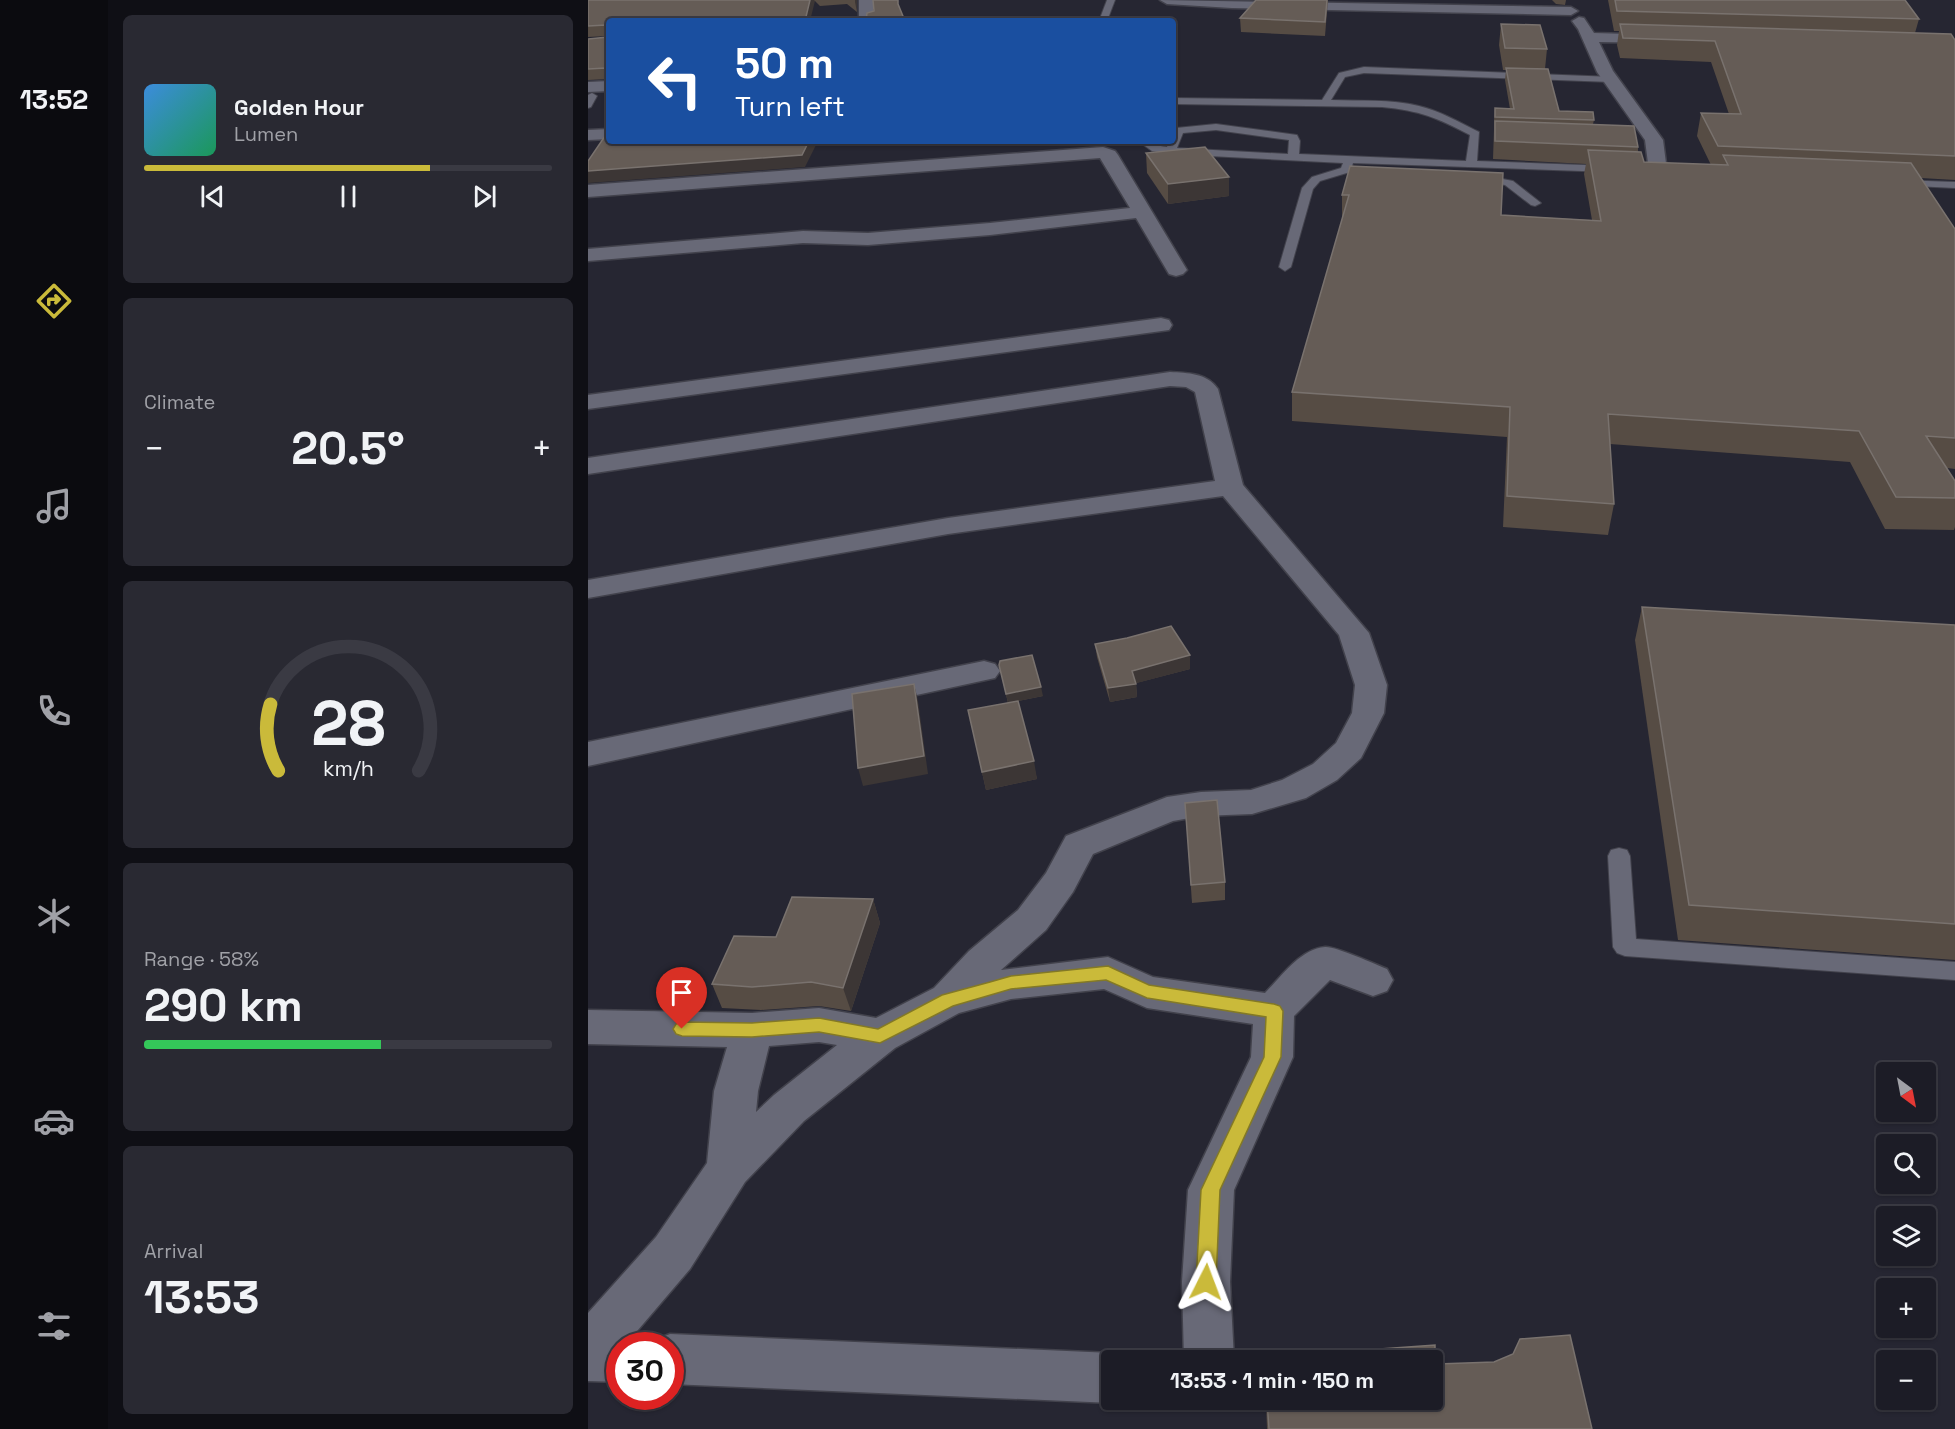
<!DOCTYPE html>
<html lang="en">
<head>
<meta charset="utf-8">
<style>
  :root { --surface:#1c1c26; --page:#292932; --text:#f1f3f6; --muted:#a0a1a7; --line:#3a3a43; --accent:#caba3a }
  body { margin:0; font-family:"Space Grotesk",sans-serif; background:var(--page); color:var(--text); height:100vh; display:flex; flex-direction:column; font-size:22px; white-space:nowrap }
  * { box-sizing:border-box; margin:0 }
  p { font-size:20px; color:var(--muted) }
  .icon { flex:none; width:33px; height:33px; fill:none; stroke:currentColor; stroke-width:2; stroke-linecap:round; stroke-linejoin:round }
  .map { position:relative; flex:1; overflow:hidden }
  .panel { display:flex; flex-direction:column; gap:15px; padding:15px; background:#0f0f15; width:480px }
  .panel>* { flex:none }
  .guide { position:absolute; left:18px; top:18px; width:570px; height:126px; border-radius:6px; box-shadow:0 2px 4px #0004,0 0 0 2px var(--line); background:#1a4fa0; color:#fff; overflow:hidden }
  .needle { width:39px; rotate:148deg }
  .controls { position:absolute; left:1288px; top:1062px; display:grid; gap:12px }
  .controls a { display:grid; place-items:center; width:60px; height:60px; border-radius:6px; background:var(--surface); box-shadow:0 2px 4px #0004,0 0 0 2px var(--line); font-size:30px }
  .speed { position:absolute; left:18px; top:1332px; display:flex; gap:12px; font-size:30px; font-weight:700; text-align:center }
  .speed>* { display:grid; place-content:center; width:78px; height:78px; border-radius:50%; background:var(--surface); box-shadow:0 2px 4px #0004,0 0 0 2px var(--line); line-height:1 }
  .speed .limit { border:9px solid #d22; background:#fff; color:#111 }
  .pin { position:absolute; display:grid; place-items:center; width:51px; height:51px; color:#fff; margin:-62px -26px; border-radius:50% 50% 50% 0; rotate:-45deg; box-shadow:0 0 6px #0007 }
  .pin .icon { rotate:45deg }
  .me { position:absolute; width:66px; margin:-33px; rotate:3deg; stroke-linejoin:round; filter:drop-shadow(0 0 4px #0008) }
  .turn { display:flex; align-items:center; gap:21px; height:126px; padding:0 30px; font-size:27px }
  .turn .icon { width:78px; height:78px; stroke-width:2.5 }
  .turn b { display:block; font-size:42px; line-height:51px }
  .big { font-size:45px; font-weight:700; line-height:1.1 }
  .panel .card { flex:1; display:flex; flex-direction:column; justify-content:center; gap:9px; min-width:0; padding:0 21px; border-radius:9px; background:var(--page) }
  .panel .dial { align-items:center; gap:0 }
  .dial svg { height:156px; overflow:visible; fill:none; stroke:var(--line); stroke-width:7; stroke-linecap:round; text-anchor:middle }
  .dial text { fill:var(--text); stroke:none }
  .song { display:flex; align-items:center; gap:18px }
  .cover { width:72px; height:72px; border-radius:9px; background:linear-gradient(135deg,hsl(210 70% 55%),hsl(150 70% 35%)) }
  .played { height:6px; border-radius:3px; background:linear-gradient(90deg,var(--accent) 70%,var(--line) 70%) }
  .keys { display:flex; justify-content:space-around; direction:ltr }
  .heat { display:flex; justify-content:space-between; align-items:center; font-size:33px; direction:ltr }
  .charge { height:9px; border-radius:4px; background:linear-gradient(90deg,#34c759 58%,var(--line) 0) }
  .trip { position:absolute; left:513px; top:1350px; width:342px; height:60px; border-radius:6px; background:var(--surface); box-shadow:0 2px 4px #0004,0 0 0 2px var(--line); font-weight:700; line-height:60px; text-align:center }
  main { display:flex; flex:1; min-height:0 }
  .menu { display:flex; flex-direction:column; width:108px; justify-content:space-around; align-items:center; background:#0b0b0f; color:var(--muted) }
  .menu .icon { width:42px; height:42px }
  .menu .current { color:var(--accent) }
  .menu b { font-size:27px; color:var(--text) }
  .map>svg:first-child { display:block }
</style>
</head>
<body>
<main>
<nav class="menu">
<b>13:52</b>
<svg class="icon current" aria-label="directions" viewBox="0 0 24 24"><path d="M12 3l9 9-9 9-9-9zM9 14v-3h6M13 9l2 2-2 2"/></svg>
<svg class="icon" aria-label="music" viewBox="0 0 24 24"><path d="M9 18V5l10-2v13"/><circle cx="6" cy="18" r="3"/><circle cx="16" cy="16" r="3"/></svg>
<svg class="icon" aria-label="phone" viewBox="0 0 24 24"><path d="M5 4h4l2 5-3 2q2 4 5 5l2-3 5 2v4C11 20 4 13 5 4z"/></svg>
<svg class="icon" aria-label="climate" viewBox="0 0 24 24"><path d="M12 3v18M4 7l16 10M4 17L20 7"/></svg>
<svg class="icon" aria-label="car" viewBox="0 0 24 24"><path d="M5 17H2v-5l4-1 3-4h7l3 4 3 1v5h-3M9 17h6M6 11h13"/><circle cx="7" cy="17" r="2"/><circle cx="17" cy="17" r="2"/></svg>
<svg class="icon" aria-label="filters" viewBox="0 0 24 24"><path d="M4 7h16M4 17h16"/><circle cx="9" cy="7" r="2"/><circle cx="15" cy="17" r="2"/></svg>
</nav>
<section class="panel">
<div class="card">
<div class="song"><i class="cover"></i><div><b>Golden Hour</b><p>Lumen</p></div></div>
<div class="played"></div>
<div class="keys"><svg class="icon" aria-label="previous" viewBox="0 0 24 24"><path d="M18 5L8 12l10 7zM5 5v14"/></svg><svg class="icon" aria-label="pause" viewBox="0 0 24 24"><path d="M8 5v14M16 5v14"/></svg><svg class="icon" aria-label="next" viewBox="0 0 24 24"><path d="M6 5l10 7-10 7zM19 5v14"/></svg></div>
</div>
<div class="card"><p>Climate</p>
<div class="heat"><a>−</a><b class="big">20.5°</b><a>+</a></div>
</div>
<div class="card dial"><svg viewBox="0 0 100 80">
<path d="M14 69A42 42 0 1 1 86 69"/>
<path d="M14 69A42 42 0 0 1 10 35" stroke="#caba3a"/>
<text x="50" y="56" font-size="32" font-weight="700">28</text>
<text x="50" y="72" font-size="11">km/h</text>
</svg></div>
<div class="card"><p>Range · 58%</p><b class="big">290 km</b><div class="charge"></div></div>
<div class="card"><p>Arrival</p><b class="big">13:53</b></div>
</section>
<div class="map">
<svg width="1367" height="1429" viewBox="0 0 1367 1429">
  <rect width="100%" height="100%" fill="#262632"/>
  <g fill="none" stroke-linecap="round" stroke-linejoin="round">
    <g stroke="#42424c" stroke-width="2">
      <g id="service">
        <path d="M 519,0 L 527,0 L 519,21 L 511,21 Z"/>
        <path d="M 776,67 L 1026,77 L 1028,79 L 1023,82 L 776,73 L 757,77 L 743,100 C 772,101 803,99 831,106 C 852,111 871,122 891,132 L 889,161 L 1023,166 L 1028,169 L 1023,172 L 765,163 L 762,172 L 732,181 L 725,189 L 703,267 L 697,271 L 691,267 L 714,188 L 724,177 L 753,168 L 755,163 L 583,154 L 564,151 L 550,141 C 561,141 568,146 579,147 L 581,141 L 585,141 L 585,131 L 588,128 L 628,124 L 709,135 L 712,141 L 711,154 L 878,161 L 882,135 C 847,117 833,111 794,107 L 585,104 L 585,98 L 734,100 L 751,73 ZM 628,130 L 701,140 L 700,154 L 589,148 L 595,133 Z"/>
        <path d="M 4,93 L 9,96 L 3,107 L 0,108 L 0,95 Z"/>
        <path d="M 889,174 L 925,181 L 953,203 L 947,206 L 943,205 L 917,185 L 885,179 L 884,177 Z"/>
        <path d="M 1310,180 L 1367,182 L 1367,188 L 1306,185 L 1306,181 Z"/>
        <path d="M 1031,848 L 1039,850 L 1042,856 L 1048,939 L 1367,962 L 1367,980 L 1037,956 L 1029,953 L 1025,947 L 1020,856 L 1023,850 Z"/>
      </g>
    </g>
    <g stroke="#42424c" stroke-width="3">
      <g id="minor">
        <rect x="271" y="0" width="14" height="21"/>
        <path d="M 572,0 L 983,7 L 990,11 L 983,15 L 644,8 L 579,4 Z"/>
        <path d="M 991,17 L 996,18 L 1006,33 L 1074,35 L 1081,39 L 1074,43 L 1011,42 L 1025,71 L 1075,140 L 1079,171 L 1076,175 L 1064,175 L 1061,171 L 1057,140 L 1009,72 L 990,29 L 984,21 Z"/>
        <path d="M 21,81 L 21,91 L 0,92 L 0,82 Z"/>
        <path d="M 21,129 L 21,139 L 0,140 L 0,130 Z"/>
        <path d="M 515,147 L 527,151 L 530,155 L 599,270 L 595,274 L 588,276 L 581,274 L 548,218 L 402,235 L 280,245 L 215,243 L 0,261 L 0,249 L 215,231 L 280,233 L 402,223 L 542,208 L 512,158 L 0,197 L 0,185 Z"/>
        <path d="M 573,318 L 581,320 L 584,325 L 581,330 L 0,409 L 0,395 Z"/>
        <path d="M 582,372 C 600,373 619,373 630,389 L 655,485 L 781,633 L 799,685 L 796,713 L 773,758 L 749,780 L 718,798 L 664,814 L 613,816 L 585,821 L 505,854 L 485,892 L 458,930 L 413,970 L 520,957 L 565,977 L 677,993 C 693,977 712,949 737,947 C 747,946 787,964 799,969 L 805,980 L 799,991 L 785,996 L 742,980 L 706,1016 L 705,1057 L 646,1190 L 642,1282 L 646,1360 L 596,1360 L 594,1282 L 600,1190 L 663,1057 L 665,1024 L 559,1008 L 516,989 L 423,999 L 371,1013 L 307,1048 L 216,1121 L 157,1182 L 102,1269 L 44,1337 L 50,1339 L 52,1346 L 32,1346 L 32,1382 L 0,1381 L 0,1313 L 68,1237 L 119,1163 L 126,1091 L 139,1047 L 0,1044 L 0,1010 L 164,1013 L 231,1008 L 288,1018 L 346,988 L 381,951 L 430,910 L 458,873 L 478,836 L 579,797 L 613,792 L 663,790 L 694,780 L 725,764 L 748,743 L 764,713 L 767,685 L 751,635 L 635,496 L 360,534 L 0,598 L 0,580 L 360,518 L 627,481 L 607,392 L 598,387 L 582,386 L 0,474 L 0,458 ZM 231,1042 L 249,1045 L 186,1095 L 168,1112 L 170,1091 L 181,1046 Z"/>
        <path d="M 396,661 L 407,664 L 412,671 L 407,678 L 0,766 L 0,742 Z"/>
        <path d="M 82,1334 L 524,1353 L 542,1360 L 524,1360 L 524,1400 L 534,1400 L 524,1403 L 82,1384 L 82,1346 L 62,1346 L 64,1341 Z"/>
      </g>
    </g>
    <use href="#service" fill="#686977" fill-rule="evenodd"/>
    <use href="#minor" fill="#686977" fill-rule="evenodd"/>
  </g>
  <g fill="#564c44">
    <path d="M 0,0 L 269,0 L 269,12 L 259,4 L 232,6 L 227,1 L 21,21 L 21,79 L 0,80 L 0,39 L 20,37 L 20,36 L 0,37 Z"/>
    <path d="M 668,0 L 740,0 L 737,36 L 653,32 L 652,18 Z"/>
    <path d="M 964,0 L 978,0 L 977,5 L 968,4 Z"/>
    <path d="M 1020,0 L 1317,0 L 1331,19 L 1327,33 L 1367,40 L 1367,180 L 1333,178 L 1367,229 L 1367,469 L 1359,468 L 1367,481 L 1367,527 L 1366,530 L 1297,529 L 1262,462 L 1022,444 L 1026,504 L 1020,535 L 915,527 L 919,437 L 704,421 L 704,392 L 754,220 L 754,195 L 762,166 L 913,215 L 1004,220 L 996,174 L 998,164 L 905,159 L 906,129 L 906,120 L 907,108 L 922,109 L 917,80 L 918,70 L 915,70 L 911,45 L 913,24 L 959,49 L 957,69 L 971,111 L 1006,120 L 1005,124 L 1050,147 L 1050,152 L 1056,162 L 1123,165 L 1109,136 L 1113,113 L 1141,114 L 1123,62 L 1032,58 L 1029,45 L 1031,31 L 1026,31 Z"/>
    <path d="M 558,153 L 641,177 L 641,196 L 580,204 L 559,173 Z"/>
    <path d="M 1054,607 L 1367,625 L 1367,960 L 1090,940 L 1047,640 Z"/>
    <path d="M 507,644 L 602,669 L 548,683 L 549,697 L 522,702 L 509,657 Z"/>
    <path d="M 411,665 L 455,696 L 430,701 L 449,779 L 398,790 L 380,710 L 420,703 Z"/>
    <path d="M 597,803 L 637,882 L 637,900 L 604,903 Z"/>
    <path d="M 285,899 L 292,923 L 263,1011 L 231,1006 L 173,1010 L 134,1008 L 124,984 L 188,937 Z"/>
    <path d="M 847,1361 L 849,1364 L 1004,1429 L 679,1429 L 678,1400 L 844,1400 Z"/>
  </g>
  <g fill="#3c3635">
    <path d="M 222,0 L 226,0 L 227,1 L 222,21 L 217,21 Z"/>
    <path d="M 267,0 L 269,0 L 269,12 L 267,2 Z"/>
    <path d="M 221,141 L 230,141 L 217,167 L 0,183 L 0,171 Z"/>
    <path d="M 641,177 L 641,196 L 580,204 L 580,184 Z"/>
    <path d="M 602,655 L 602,669 L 545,684 L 544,671 Z"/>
    <path d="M 326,684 L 330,701 L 340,774 L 275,786 L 270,768 Z"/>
    <path d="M 548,684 L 549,697 L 522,702 L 520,688 Z"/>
    <path d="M 453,687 L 455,696 L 420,703 L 418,694 Z"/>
    <path d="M 446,761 L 449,779 L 398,790 L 394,772 Z"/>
    <path d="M 285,899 L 292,923 L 263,1011 L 255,988 Z"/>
  </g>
  <g fill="#655c56" stroke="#79726e" stroke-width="1.5">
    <path d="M 0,0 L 222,0 L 217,21 L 21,21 L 21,70 L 20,70 L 18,68 L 0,69 L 0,39 L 20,37 L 20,28 L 18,25 L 0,26 Z"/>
    <path d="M 285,0 L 310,0 L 310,4 L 317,21 L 278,21 L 279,13 L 286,11 Z"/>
    <path d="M 668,0 L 739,0 L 737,22 L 652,18 Z"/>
    <path d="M 1027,0 L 1317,0 L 1331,19 L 1029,11 Z"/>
    <path d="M 913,24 L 952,25 L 959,49 L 917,48 Z"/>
    <path d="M 1032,24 L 1363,34 L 1367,40 L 1367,156 L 1130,146 L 1113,113 L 1153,114 L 1127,41 L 1035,38 Z"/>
    <path d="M 918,68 L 960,69 L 971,111 L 1005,112 L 1006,120 L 907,117 L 907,108 L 926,109 Z"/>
    <path d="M 907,121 L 1046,126 L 1050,147 L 907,141 Z"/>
    <path d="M 17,136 L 21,136 L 21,141 L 221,141 L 214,155 L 0,171 L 0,161 Z"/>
    <path d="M 617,147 L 641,177 L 580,184 L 558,153 Z"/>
    <path d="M 1000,150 L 1053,152 L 1056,162 L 1140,165 L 1135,155 L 1323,163 L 1367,229 L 1367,438 L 1338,436 L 1367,481 L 1367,498 L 1308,497 L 1271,431 L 1020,414 L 1026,504 L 919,496 L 922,407 L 704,392 L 761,195 L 754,195 L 762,166 L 915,173 L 913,215 L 1013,221 Z"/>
    <path d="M 1054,607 L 1367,625 L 1367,924 L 1101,905 Z"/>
    <path d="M 583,626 L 602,655 L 544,671 L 548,684 L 520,688 L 507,644 L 539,638 Z"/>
    <path d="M 444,655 L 453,687 L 418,694 L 411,665 L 412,661 Z"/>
    <path d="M 326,684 L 336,756 L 270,768 L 264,694 Z"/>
    <path d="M 430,701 L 446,761 L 394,772 L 380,710 Z"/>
    <path d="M 629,800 L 637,882 L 603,885 L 597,803 Z"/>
    <path d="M 204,897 L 285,899 L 255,988 L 223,982 L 164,987 L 124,984 L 146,936 L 188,937 Z"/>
    <path d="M 982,1335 L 1004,1429 L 681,1429 L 679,1400 L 844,1400 L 844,1360 L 677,1360 L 677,1357 L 847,1345 L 847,1361 L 849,1364 L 906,1362 L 925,1354 L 932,1339 Z"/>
  </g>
  <path fill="#caba3a" stroke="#837926" stroke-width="1.5" d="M 520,966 L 561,985 L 686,1004 L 692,1006 L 695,1011 L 693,1057 L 632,1190 L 628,1282 L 625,1289 L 618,1291 L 611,1289 L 608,1282 L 613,1190 L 676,1057 L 678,1017 L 559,998 L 518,980 L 423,989 L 365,1006 L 292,1043 L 231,1032 L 164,1037 L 94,1036 L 88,1034 L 85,1029 L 88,1024 L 94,1022 L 164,1023 L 231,1018 L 290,1029 L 354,995 L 402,982 L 423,976 Z"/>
</svg>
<div class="controls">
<a><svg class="needle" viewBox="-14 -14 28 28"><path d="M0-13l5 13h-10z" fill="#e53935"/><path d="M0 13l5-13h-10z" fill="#a0a1a7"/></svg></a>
<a><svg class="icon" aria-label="search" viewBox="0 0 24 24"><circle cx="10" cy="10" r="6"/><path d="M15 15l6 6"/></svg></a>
<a><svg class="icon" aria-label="layers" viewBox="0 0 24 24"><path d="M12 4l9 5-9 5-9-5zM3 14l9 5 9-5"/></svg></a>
<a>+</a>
<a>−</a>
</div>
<div class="speed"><div class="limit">30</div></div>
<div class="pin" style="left:94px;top:1029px;background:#d93025"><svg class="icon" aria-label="arrive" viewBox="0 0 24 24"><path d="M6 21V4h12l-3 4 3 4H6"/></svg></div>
<svg class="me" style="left:618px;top:1282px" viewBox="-20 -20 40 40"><path d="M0-17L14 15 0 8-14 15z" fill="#caba3a" stroke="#fff" stroke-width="4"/></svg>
<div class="trip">13:53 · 1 min · 150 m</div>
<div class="guide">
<div class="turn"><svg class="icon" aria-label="left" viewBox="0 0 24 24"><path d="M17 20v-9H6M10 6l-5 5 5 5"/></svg><div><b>50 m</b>Turn left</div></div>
</div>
</div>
</main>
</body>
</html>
